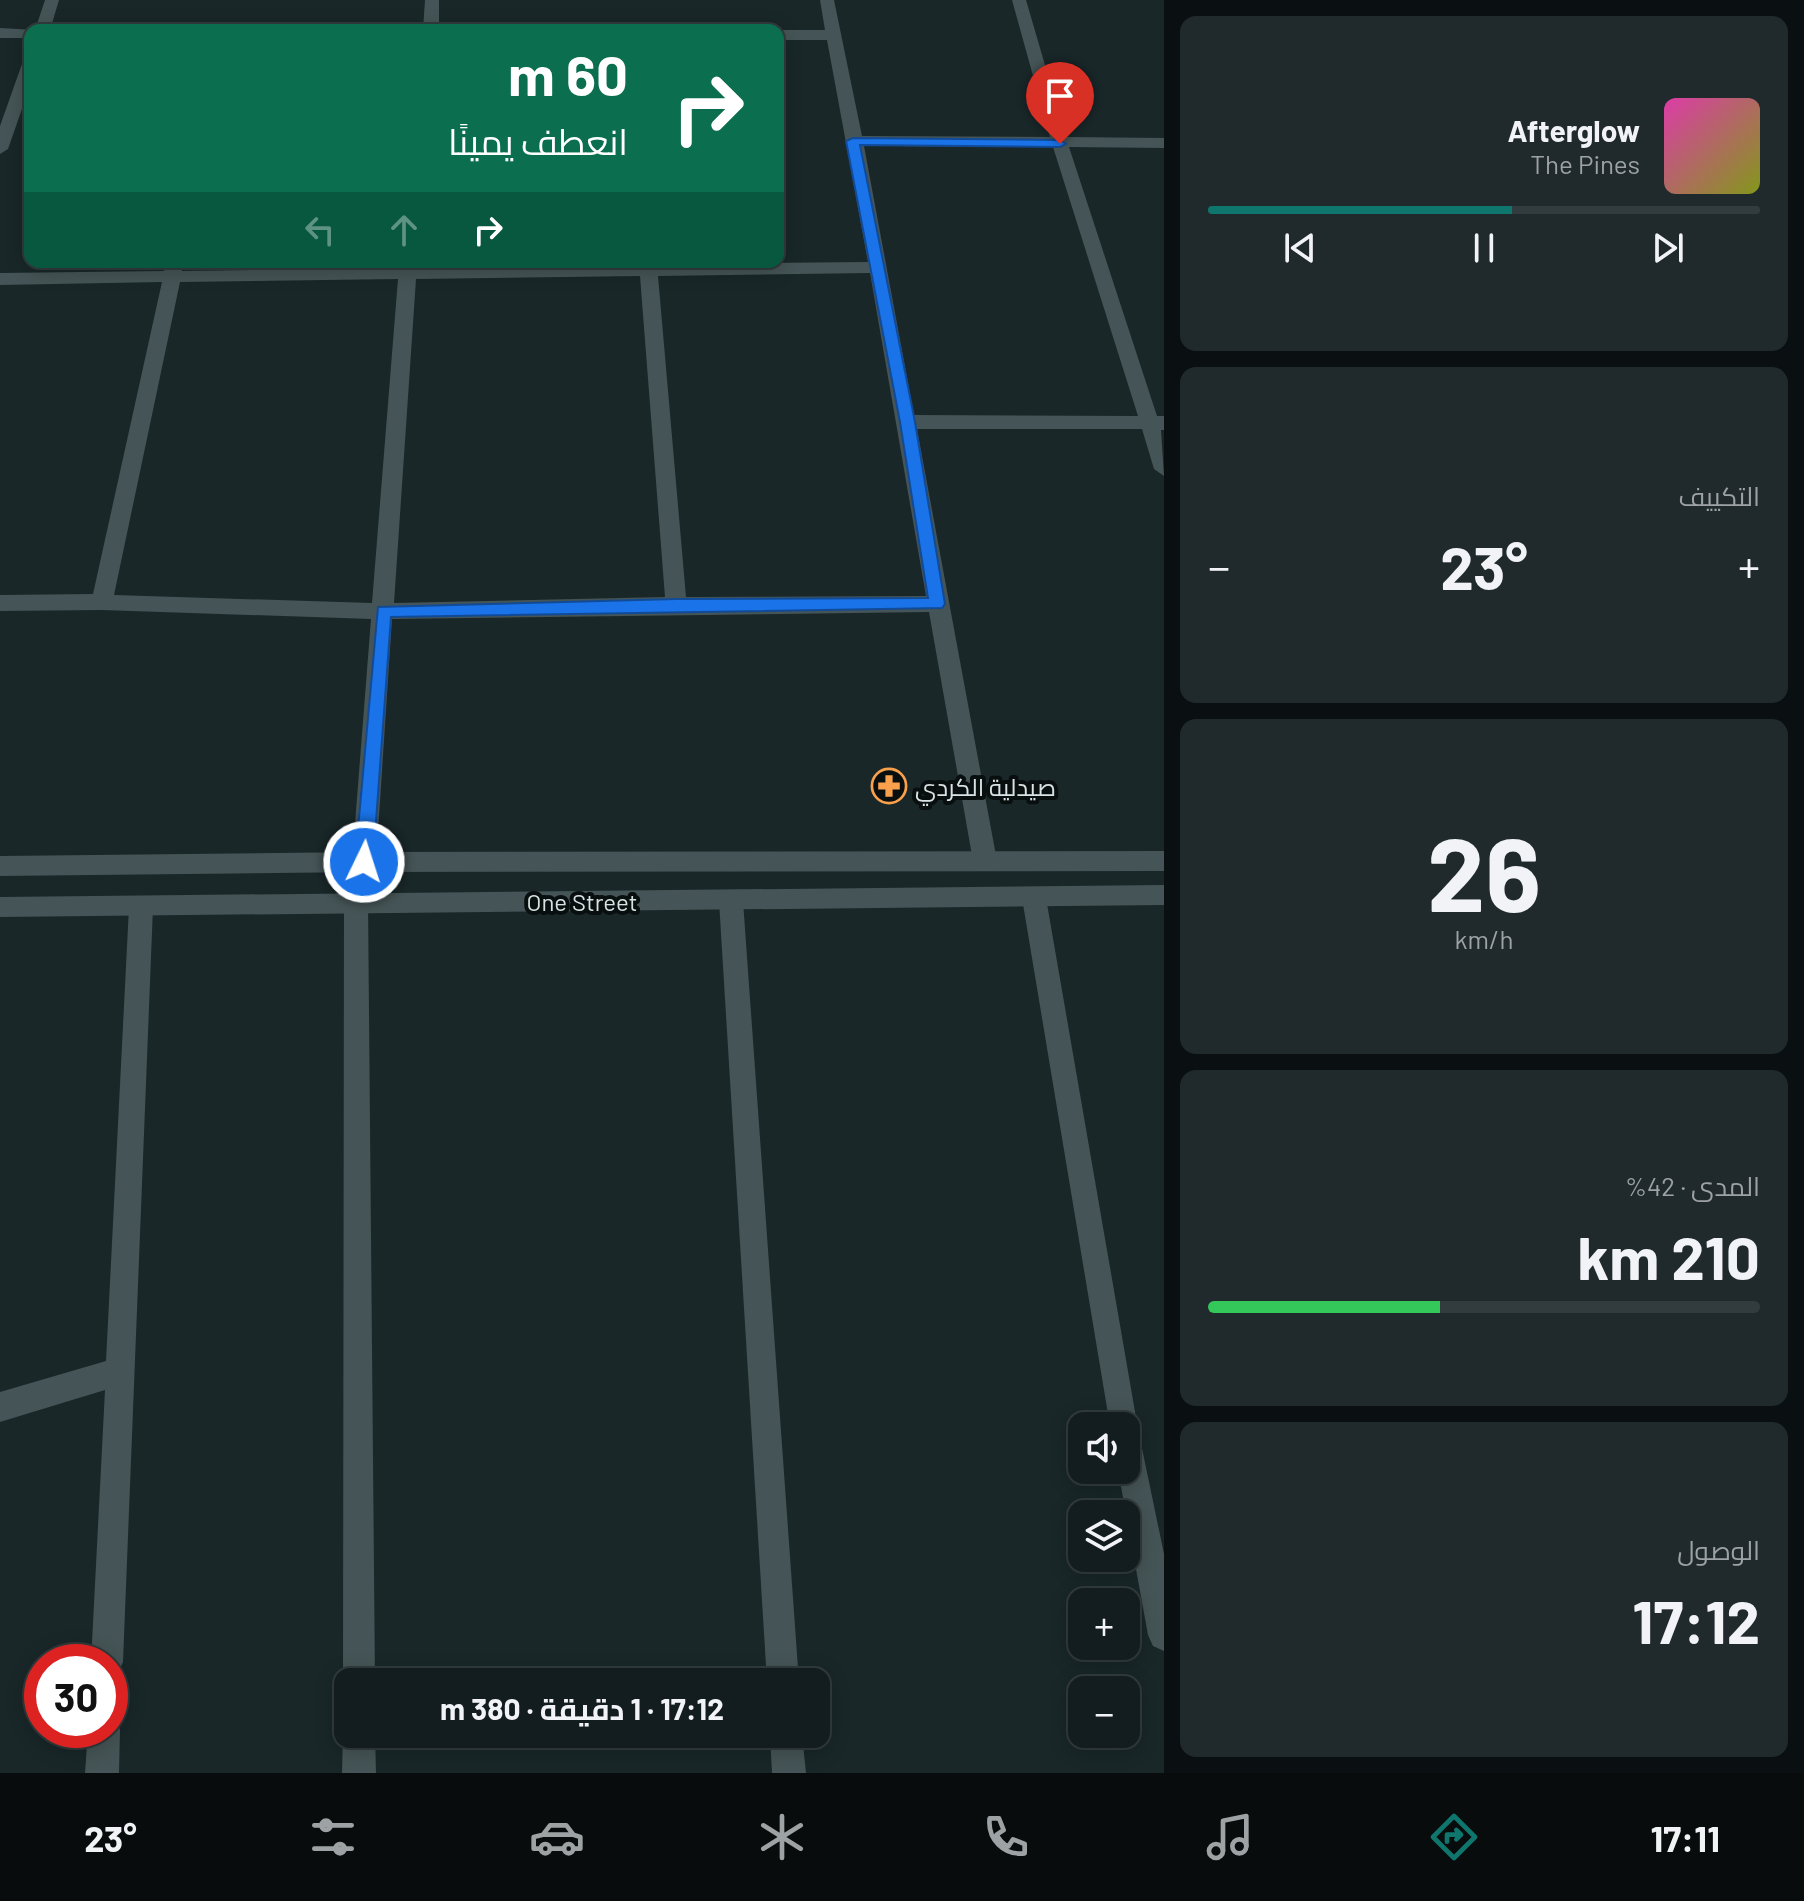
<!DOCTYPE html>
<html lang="ar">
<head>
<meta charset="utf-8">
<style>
  :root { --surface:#131d1f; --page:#202a2c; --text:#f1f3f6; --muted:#9da2a4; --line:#323b3d; --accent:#0f766e }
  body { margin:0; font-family:Barlow,Cairo,sans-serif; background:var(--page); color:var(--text); direction:rtl; height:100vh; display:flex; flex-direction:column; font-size:30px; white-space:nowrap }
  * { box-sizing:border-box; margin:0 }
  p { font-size:26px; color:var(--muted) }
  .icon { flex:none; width:44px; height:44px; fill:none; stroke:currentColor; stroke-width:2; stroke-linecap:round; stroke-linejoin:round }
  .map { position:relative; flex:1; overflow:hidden; direction:ltr }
  .details { display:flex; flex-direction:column; gap:16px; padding:16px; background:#0a1011; width:640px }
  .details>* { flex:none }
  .hud { position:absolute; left:24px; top:24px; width:760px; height:244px; border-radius:16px; box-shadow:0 4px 20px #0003,0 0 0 2px var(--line); direction:rtl; background:#0b6e4f; color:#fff; overflow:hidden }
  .buttons { position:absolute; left:1068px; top:1412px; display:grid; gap:16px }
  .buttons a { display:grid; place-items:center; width:72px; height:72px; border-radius:16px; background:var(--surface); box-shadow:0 4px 20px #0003,0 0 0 2px var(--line); font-size:40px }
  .speed { position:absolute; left:24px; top:1644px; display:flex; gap:16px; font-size:40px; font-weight:700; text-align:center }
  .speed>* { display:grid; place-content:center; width:104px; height:104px; border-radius:50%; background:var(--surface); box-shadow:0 4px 20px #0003,0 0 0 2px var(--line); line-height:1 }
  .speed .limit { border:12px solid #d22; background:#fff; color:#111 }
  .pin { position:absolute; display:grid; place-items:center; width:68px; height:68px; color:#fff; margin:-82px -34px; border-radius:50% 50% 50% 0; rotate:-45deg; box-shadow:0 0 8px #0007 }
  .pin .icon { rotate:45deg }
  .me { position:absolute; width:88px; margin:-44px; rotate:4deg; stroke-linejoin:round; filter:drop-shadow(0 0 6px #0008) }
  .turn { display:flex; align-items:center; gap:28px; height:168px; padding:0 24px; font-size:36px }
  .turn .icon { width:104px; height:104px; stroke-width:2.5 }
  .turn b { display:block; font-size:56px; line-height:68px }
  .lanes { display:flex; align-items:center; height:76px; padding:0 24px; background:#0003; justify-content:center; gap:40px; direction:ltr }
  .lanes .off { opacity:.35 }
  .big { font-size:60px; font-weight:700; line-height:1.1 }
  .details .tile { flex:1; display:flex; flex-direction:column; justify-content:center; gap:12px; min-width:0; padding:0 28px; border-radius:16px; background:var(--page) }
  .details .dial { align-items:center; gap:0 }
  .dial b { font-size:104px; line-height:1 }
  .song { display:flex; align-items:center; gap:24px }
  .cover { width:96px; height:96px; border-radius:12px; background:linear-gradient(135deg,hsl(320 70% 55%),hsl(70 70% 35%)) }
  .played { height:8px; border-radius:4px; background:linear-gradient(90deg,var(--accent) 55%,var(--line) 55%) }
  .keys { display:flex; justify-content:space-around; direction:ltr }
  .heat { display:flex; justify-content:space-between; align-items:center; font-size:44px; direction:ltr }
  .charge { height:12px; border-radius:6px; background:linear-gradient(90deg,#34c759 42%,var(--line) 0) }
  .trip { position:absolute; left:334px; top:1668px; width:496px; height:80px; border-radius:16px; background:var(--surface); box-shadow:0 4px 20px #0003,0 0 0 2px var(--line); font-weight:700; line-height:80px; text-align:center; direction:rtl }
  .menu { display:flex; height:128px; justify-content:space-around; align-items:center; background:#080c0c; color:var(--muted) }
  .menu .icon { width:56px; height:56px }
  .menu .current { color:var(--accent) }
  .menu b { font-size:36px; color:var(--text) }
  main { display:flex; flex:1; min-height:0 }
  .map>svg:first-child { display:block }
</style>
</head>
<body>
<main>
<section class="details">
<div class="tile">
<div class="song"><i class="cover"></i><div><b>Afterglow</b><p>The Pines</p></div></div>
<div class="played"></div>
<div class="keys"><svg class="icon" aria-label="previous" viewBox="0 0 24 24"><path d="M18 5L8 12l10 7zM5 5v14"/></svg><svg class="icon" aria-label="pause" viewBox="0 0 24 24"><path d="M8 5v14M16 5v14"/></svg><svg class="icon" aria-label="next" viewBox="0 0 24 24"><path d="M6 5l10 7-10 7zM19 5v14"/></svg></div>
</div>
<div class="tile"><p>التكييف</p>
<div class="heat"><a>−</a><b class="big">23°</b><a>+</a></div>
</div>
<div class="tile dial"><b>26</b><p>km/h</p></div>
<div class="tile"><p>المدى · 42%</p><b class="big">210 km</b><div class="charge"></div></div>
<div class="tile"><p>الوصول</p><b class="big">17:12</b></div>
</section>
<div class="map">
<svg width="1164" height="1773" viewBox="0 0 1164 1773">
  <rect width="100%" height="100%" fill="#192729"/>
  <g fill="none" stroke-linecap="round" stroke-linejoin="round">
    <g fill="#455456" fill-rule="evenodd">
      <path d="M 45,0 L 59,0 L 50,30 L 30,30 L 30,38 L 0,38 L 0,28 L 35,30 Z"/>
      <path d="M 425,0 L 439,0 L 439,30 L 423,30 Z"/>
      <path d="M 820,0 L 834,0 L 862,136 L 1050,137 L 1012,0 L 1026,0 L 1066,137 L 1164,138 L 1164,148 L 1069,147 L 1157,416 L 1164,416 L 1164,430 L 1161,430 L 1164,476 L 1154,469 L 1142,429 L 917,429 L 997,861 L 993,868 L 985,871 L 977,868 L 973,861 L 929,612 L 392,619 L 376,862 L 372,869 L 364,872 L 356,869 L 352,862 L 371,619 L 102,610 L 0,611 L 0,595 L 93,594 L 162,282 L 0,285 L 0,273 L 164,271 L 166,262 L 184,262 L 182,271 L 399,268 L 399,262 L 417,262 L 416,268 L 639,265 L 639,262 L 657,262 L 657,264 L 868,262 L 827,40 L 778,40 L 778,30 L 825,30 ZM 864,146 L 1053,147 L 1138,416 L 914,415 ZM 870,273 L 926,596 L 686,597 L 658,276 ZM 640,276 L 665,597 L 394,603 L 416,279 ZM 398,279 L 372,603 L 114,595 L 180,282 Z"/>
      <path d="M 30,59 L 30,86 L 8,149 L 0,154 L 0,126 L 22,64 Z"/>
      <path d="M 1034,888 L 1043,891 L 1046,898 L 1138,1429 L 1164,1554 L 1164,1651 L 1153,1646 L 1148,1635 L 1118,1470 L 1126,1470 L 1126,1426 L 1110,1426 L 1022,898 L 1025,891 Z"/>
      <path d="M 356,891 L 365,894 L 368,901 L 375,1682 L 348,1682 L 348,1694 L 343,1682 L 344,901 L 347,894 Z"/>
      <path d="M 731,891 L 740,894 L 743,901 L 799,1682 L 767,1682 L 719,901 L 722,894 Z"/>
      <path d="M 141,897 L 150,900 L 153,907 L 123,1662 L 118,1673 L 110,1677 L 110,1662 L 91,1662 L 105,1390 L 0,1422 L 0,1392 L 106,1361 L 129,907 L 132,900 Z"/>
      <path d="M 110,1716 L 116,1718 L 120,1730 L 119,1773 L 85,1773 L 88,1730 L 110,1730 Z"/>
      <path d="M 347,1722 L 348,1734 L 375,1734 L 376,1773 L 342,1773 L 343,1734 Z"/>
      <path d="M 770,1734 L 802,1734 L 806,1773 L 772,1773 Z"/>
    </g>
    <g fill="#455456" fill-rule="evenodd">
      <path d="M 1164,851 L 1164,871 L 364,872 L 0,876 L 0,856 L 364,852 Z"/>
      <path d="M 1164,885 L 1164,905 L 0,917 L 0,897 Z"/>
    </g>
  </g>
  <path fill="#1a73e8" stroke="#114b97" stroke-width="2" d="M 853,138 L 1060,140 L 1066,144 L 1060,147 L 860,145 L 915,422 L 945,604 L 942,608 L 391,617 L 373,862 L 370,867 L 358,867 L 355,862 L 378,607 L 676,599 L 928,598 L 900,422 L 846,141 Z"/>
  <defs>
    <g id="pharmacy-ring" transform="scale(1.8)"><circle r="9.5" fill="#090e0f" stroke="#f9a04d" stroke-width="1.5"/><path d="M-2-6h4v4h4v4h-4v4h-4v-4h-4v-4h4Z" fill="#f9a04d"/></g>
  </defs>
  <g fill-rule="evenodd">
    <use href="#pharmacy-ring" x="889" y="786"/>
  </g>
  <g text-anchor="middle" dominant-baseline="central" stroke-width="8" stroke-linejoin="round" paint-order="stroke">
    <g font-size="24" fill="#d8e1e3" stroke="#090e0f" text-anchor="start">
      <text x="915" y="786">صيدلية الكردي</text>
    </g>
    <g font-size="24" fill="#d8e1e3" stroke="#090e0f">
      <text x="582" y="901">One Street</text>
    </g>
  </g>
</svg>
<div class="buttons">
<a><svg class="icon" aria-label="sound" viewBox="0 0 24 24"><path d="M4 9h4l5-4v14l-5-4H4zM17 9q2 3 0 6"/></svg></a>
<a><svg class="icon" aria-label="layers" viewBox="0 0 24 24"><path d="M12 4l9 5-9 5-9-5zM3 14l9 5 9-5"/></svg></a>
<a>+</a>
<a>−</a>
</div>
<div class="speed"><div class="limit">30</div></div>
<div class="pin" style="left:1060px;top:144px;background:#d93025"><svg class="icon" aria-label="arrive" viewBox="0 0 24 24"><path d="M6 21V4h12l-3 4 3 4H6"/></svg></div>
<svg class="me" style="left:364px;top:862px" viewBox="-20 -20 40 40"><circle r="17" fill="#1a73e8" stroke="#fff" stroke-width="3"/><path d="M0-11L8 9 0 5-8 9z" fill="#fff"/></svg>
<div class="trip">17:12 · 1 دقيقة · 380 m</div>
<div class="hud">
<div class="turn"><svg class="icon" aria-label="right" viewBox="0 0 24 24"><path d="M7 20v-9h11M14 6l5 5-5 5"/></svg><div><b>60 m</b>انعطف يمينًا</div></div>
<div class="lanes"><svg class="icon off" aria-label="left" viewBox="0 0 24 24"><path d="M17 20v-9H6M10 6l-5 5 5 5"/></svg><svg class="icon off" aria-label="ahead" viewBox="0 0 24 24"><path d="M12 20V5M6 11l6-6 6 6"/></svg><svg class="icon" aria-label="right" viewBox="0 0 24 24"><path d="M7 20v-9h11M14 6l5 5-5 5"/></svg></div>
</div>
</div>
</main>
<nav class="menu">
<b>17:11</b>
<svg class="icon current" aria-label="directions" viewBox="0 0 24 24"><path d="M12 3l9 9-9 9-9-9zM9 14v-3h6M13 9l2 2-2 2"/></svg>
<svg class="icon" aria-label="music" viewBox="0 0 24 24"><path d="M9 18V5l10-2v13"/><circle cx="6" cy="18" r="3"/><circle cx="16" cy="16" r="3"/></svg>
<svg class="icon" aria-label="phone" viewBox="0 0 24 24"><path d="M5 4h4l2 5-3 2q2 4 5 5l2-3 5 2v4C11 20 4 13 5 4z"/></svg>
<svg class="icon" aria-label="climate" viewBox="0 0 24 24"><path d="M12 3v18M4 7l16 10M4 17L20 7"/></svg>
<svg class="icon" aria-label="car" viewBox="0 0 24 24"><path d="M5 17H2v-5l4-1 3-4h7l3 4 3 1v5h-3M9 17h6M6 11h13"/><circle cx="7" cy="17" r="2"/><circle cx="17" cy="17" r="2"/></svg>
<svg class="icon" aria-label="filters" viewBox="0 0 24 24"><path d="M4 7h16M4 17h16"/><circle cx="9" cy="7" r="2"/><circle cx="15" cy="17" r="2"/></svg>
<b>23°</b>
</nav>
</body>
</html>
